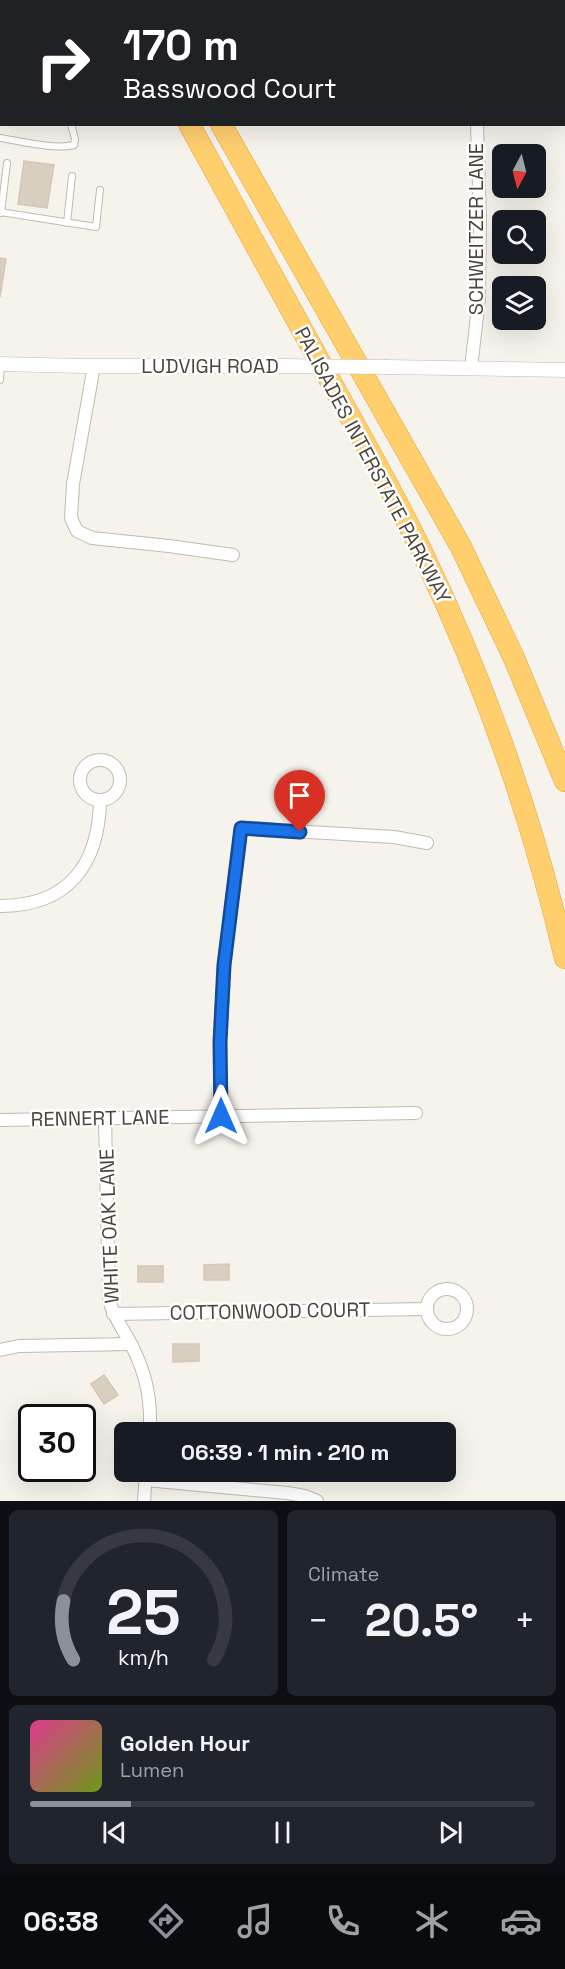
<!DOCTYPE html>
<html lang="en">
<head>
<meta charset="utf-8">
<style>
  :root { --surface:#171b24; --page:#20242c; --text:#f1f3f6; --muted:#9ea1a6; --line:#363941; --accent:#8c9099 }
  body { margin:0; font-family:"Space Grotesk",sans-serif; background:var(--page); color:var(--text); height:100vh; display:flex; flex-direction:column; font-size:22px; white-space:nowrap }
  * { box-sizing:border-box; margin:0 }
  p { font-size:20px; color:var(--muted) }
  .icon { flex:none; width:33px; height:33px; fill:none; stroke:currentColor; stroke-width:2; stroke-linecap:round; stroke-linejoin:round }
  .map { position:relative; height:1501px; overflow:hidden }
  .panel { display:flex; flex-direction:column; gap:9px; padding:9px; background:#0d0f14; flex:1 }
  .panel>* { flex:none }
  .guide { position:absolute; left:0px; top:0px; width:566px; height:126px; box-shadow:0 6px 24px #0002; background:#202124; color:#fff; overflow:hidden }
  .needle { width:39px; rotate:187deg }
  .buttons { position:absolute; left:492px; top:144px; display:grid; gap:12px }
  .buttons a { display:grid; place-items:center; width:54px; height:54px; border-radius:9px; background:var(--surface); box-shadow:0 6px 24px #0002; font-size:30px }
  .speed { position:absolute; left:18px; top:1404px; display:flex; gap:12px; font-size:30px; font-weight:700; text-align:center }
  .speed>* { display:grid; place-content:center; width:78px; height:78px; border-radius:50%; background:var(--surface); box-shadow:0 6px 24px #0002; line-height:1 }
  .speed .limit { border:3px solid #111; border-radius:9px; background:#fff; color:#111 }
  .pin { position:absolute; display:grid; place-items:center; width:51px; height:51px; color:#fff; margin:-62px -26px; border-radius:50% 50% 50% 0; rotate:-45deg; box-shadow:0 0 6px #0007 }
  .pin .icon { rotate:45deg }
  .me { position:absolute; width:66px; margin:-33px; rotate:0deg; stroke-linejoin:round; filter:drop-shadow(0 0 4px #0008) }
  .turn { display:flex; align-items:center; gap:21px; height:126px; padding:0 24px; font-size:27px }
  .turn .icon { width:78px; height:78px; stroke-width:2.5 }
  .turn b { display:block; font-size:42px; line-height:51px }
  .big { font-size:45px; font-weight:800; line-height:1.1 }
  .panel .tile { flex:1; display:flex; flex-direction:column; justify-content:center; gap:9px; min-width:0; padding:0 21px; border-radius:9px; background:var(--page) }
  .panel .dial { align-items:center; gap:0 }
  .dial svg { height:156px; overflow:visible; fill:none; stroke:var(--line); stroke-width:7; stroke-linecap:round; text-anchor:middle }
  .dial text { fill:var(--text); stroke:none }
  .song { display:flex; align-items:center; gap:18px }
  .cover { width:72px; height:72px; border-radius:9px; background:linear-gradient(135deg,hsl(330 70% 55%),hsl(80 70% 35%)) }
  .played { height:6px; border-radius:3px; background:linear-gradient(90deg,var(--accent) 20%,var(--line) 20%) }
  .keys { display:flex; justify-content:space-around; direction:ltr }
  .heat { display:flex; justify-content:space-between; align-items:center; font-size:33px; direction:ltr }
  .panel .tiles { flex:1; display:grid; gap:9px; grid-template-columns:1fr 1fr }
  .tile:last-child { grid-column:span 2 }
  .trip { position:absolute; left:114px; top:1422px; width:342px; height:60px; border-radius:9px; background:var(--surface); box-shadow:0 6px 24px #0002; font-weight:800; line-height:60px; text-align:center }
  .menu { display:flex; height:96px; justify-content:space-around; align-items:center; background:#090b0e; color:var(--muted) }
  .menu .icon { width:42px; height:42px }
  .menu .current { color:var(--accent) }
  .menu b { font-size:27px; color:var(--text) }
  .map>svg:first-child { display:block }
</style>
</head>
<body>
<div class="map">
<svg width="565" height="1501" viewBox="0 0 565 1501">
  <rect width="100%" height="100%" fill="#f6f3ec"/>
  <g fill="#d8cfc1" stroke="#d3c7b4" stroke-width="1.5">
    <path d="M 24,161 L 54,165 L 47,208 L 18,204 Z"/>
    <path d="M 0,258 L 6,259 L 0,297 Z"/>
    <path d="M 229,1264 L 229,1280 L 204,1280 L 204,1265 Z"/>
    <rect x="138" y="1266" width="25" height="16"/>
    <path d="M 173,1344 L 199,1344 L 199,1361 L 173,1362 Z"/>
    <path d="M 104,1375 L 118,1395 L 104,1404 L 91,1384 Z"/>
    <path d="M 47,1409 L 49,1418 L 33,1418 L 32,1413 Z"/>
  </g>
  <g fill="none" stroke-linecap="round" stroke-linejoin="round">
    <g stroke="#c2bbae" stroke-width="8">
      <g id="service">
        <path d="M 0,138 C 21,141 54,150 74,145 L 75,139 L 71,124"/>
        <path d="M 0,212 L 96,227 L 100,190"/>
        <path d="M 1,213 L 7,163"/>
        <path d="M 67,223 L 72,176"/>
        <path d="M 0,380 L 1,364"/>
      </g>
    </g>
    <g stroke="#c2bbae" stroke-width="14">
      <g id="minor">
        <path d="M 478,0 L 478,2"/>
        <path d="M 94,366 L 73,484 L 71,518 L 77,531 L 92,538 L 169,546 L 233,555"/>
        <path d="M 471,368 L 479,299 L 480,218 L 477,124"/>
        <circle cx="100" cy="780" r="20"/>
        <path d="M 0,906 C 69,906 99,864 100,800"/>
        <path d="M 221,1116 L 220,1042 L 224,965 L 241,828 L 394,837 L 427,843"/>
        <path d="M 105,1118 L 109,1299 C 113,1317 124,1330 132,1346 C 147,1376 151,1399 150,1432"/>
        <path d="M 0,1120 L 416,1113"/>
        <circle cx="447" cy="1309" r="20"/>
        <path d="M 113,1314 L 427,1309"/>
        <path d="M 0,1350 L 19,1346 L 131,1344"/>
        <path d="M 146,1480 L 287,1493 L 305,1496 L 317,1501"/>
        <path d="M 144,1501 L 146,1473"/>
      </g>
    </g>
    <g stroke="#c2bbae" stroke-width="15">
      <g id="tertiary">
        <path d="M 0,364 L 81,366 L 281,366"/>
        <path d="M 387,367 L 565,370"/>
      </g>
    </g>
    <g stroke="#e0a43c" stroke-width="22">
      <g id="motorway">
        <path d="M 121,0 L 122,2"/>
        <path d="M 150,0 L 151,2"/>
        <path d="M 189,124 C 235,208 281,292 327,375 C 359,433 392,490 421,550 C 484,680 532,817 565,958"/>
        <path d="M 221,124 L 461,547 L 514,658 L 565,781"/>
      </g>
    </g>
    <use href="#service" stroke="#fff" stroke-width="6"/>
    <use href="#minor" stroke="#fff" stroke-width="12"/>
    <use href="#tertiary" stroke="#fff" stroke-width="14"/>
    <use href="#motorway" stroke="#ffcf6e" stroke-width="21"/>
    <g stroke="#c2bbae" stroke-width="15" stroke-linecap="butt">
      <path id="tertiary-bridge" d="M 281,366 L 387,367"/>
    </g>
    <use href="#tertiary-bridge" stroke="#fff" stroke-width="14"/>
  </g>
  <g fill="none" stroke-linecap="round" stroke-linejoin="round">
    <g stroke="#114b97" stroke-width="15">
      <path id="route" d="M 221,1116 L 220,1042 L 224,965 L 241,828 L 300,832"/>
    </g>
    <use href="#route" stroke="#1a73e8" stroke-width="10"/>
  </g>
  <g text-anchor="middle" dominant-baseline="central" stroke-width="5" stroke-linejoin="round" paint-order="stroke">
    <g font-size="20" fill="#4b4439" stroke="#fff">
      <text transform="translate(476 229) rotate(-90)">SCHWEITZER LANE</text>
      <text x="210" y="366">LUDVIGH ROAD</text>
      <text transform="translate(373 465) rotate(62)">PALISADES INTERSTATE PARKWAY</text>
      <text transform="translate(100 1118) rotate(-1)">RENNERT LANE</text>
      <text transform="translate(109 1226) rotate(-92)">WHITE OAK LANE</text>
      <text transform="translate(270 1311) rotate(-1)">COTTONWOOD COURT</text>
    </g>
  </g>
</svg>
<div class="buttons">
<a><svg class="needle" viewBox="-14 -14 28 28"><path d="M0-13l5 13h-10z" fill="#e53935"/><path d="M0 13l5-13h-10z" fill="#9ea1a6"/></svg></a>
<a><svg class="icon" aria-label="search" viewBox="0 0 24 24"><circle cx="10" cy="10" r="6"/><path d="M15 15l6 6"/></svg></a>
<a><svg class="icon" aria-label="layers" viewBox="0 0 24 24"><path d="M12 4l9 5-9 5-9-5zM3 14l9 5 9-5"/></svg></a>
</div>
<div class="speed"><div class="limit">30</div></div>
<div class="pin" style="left:300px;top:832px;background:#d93025"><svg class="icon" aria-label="arrive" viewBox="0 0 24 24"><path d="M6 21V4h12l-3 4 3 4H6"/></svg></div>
<svg class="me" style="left:221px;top:1116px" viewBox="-20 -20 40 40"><path d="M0-17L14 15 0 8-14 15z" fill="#1a73e8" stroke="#fff" stroke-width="4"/></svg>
<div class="trip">06:39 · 1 min · 210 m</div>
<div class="guide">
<div class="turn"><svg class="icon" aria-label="right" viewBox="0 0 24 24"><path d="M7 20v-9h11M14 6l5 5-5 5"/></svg><div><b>170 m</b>Basswood Court</div></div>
</div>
</div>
<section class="panel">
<div class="tiles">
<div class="tile dial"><svg viewBox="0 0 100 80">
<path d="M14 69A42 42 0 1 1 86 69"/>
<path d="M14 69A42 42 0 0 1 9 39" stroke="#8c9099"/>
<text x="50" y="56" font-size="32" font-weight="700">25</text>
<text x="50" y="72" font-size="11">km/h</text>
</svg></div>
<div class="tile"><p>Climate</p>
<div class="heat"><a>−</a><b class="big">20.5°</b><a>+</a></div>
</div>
<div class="tile">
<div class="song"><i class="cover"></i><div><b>Golden Hour</b><p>Lumen</p></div></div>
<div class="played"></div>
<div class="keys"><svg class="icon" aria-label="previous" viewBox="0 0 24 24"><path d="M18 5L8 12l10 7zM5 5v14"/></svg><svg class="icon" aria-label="pause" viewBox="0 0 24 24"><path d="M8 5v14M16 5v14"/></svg><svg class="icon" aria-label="next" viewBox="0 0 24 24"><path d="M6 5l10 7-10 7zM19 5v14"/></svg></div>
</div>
</div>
</section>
<nav class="menu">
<b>06:38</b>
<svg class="icon current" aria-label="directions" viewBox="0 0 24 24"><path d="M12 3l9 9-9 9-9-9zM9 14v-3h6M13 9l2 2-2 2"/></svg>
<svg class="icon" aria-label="music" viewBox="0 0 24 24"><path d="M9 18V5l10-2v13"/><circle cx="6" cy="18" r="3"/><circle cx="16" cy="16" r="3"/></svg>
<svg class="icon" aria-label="phone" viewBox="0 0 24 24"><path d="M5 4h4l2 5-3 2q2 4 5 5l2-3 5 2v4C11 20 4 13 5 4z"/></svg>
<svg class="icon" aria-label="climate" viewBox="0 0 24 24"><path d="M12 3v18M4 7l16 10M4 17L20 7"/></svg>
<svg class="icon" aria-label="car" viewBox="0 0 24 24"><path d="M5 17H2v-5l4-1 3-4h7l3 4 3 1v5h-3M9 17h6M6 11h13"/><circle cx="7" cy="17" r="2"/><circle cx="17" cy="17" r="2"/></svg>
</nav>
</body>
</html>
